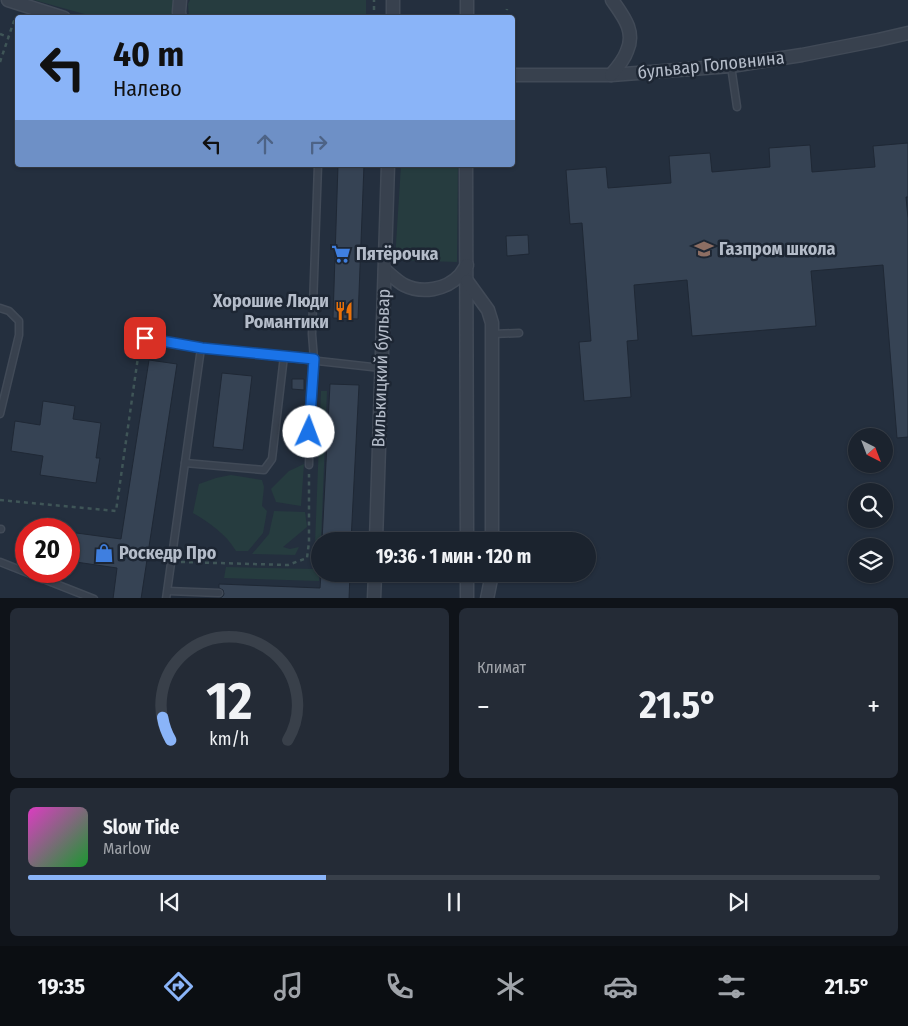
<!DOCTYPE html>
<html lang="ru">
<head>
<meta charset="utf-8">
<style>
  :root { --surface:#1b232e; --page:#242b36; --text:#f1f3f6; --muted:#a0a4aa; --line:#39404a; --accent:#8ab4f8 }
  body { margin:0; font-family:"Fira Sans Condensed",sans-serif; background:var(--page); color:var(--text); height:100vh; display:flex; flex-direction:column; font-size:19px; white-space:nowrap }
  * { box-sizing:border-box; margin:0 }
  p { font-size:16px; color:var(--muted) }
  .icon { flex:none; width:28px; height:28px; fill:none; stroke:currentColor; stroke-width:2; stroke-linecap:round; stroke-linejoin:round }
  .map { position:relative; height:598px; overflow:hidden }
  .panel { display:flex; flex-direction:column; gap:10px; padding:10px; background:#0f1319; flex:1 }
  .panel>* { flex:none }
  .guide { position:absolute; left:15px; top:15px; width:500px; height:152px; border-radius:5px; box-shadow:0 1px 4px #0004,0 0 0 1px var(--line); background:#8ab4f8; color:#111; overflow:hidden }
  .needle { width:32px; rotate:138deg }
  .controls { position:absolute; left:848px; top:428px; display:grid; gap:10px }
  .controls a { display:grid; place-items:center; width:45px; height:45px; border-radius:50%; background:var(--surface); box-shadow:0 1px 4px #0004,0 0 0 1px var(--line); font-size:25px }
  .speed { position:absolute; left:15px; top:518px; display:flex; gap:10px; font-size:25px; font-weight:700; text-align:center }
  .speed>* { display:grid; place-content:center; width:65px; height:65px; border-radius:50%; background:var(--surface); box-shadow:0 1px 4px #0004,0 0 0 1px var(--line); line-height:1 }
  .speed .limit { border:8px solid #d22; background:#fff; color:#111 }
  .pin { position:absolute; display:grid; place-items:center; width:42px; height:42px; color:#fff; margin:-21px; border-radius:10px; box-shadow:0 2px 8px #0006 }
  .me { position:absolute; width:55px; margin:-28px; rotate:2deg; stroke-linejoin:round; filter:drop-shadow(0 0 4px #0008) }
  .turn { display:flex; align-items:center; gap:18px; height:105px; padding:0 15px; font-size:22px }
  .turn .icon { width:65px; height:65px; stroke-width:2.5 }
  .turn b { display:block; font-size:35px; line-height:42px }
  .lanes { display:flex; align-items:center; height:48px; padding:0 15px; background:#0003; justify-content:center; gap:25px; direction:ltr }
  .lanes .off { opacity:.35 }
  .big { font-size:38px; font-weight:700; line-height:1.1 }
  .panel .tile { flex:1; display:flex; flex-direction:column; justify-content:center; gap:8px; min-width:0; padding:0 18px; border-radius:8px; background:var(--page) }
  .panel .dial { align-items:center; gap:0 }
  .dial svg { height:130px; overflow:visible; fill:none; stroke:var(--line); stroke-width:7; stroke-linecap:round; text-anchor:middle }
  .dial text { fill:var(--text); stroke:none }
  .song { display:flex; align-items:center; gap:15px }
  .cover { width:60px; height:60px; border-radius:8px; background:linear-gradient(135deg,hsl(310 70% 55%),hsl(130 70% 35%)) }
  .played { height:5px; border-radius:2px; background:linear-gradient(90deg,var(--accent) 35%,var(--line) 35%) }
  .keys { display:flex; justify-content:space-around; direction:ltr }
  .heat { display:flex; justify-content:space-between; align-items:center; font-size:28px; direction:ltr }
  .panel .tiles { flex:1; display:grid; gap:10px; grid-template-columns:1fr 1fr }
  .tile:last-child { grid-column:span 2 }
  .trip { position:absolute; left:311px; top:532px; width:285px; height:50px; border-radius:25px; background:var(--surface); box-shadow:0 1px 4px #0004,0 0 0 1px var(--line); font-weight:700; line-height:50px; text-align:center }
  .menu { display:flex; height:80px; justify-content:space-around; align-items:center; background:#0b0e12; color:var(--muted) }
  .menu .icon { width:35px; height:35px }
  .menu .on { color:var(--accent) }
  .menu b { font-size:22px; color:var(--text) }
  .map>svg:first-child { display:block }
</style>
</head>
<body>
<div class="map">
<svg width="908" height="599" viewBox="0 0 908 599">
  <rect width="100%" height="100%" fill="#242f3e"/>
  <g fill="#263c3f">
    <path d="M 34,0 L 175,0 L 174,17 L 95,17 Z"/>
    <path d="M 190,0 L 366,0 L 366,17 L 189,17 L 188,4 Z"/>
    <path d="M 401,165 L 458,165 L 457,262 L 395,260 Z"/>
    <path d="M 321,391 L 327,391 L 321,541 L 320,541 L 319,581 L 224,578 L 226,567 L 314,569 Z"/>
    <path d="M 300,426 L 306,432 L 304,457 L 301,458 L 298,447 L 293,436 L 294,431 Z"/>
    <path d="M 304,464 L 301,506 L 276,502 L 271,489 L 289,471 Z"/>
    <path d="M 231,475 L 262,480 L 264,487 L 262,506 L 267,511 L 263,533 L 248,551 L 236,551 C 226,534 210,523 193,513 L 199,484 L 216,478 Z"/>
    <path d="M 274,511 L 305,512 L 307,527 L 283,547 L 290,549 L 299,547 L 295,555 L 252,554 L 269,534 Z"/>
  </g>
  <g fill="#364354" stroke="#1f2835">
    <path d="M 908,143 L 908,197 L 906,197 L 908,218 L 908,437 L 897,438 L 883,265 L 811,271 L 816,326 L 692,336 L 687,280 L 634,285 L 638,340 L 627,341 L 631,397 L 584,401 L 579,342 L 591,341 L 582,223 L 570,224 L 566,170 L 606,167 L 608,188 L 671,183 L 669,156 L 710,153 L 712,172 L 770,167 L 769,148 L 810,145 L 812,172 L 875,167 L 873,146 Z"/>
    <path d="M 338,165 L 364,165 L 358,319 L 333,318 Z"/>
    <path d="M 528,235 L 529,254 L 507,256 L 506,236 Z"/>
    <path d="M 149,360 L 177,364 L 141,599 L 113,599 L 117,568 L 69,561 L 69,532 L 121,539 Z"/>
    <path d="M 222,373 L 252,376 L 243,450 L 213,447 Z"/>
    <path d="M 292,379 L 304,379 L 304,390 L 292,389 Z"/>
    <path d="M 330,384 L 359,385 L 351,541 L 322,541 Z"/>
    <path d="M 43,401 L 75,406 L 73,419 L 101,423 L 96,458 L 100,458 L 96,483 L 40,475 L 43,456 L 11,451 L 15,421 L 40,425 Z"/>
    <path d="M 321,574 L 350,574 L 349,599 L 219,599 L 223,596 L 224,594 L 223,590 L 219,588 L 219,584 L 320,588 Z"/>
  </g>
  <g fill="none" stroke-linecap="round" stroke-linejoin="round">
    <g stroke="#414a57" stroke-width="9">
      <g id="lane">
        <path d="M 731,66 L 737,107"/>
        <path d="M 0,308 L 9,311 L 19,321 L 19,335 L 0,414"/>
        <path d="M 493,334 L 519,333"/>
        <path d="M 139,348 L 145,339 L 201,348 L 381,368"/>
        <path d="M 185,463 L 264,470 L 272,459 L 284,356"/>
        <path d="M 309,465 L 310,416 L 314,359 L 312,334 L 318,165"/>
        <path d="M 0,529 L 1,529"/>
        <path d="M 0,562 L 94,599"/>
        <path d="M 492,577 L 548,577"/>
        <path d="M 168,591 L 219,593"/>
        <path d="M 166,599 L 201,348"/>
      </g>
    </g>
    <g stroke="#414a57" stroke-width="15">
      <g id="street">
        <path d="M 8,0 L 64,18"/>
        <path d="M 180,18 L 179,12 L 180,0"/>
        <path d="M 393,18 L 393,0"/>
        <path d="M 467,18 L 467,0"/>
        <path d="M 512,75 L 611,75 L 731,66 L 802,55 L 878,40 L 908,33"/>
        <path d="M 611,75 C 617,68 624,60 627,51 C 636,31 623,16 612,0"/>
        <path d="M 466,165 L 467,541"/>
        <path d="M 385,270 C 391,275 397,281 404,285 C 422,294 446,290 460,275 C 462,273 464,269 467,265"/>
        <path d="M 467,281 L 488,310 L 492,323 L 492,541"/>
        <path d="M 376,541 L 388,165"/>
        <path d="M 467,574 L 467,599"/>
        <path d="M 374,599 L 375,574"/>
        <path d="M 487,599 L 492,574"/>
      </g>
    </g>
    <g stroke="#3f5557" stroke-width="2.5" stroke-dasharray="4 4" stroke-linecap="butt">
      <path d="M 374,18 L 374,0"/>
      <path d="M 506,18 L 507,9"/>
      <path d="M 0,34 L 8,37"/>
      <path d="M 0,62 L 15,18"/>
      <path d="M 0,500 L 116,511 L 138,357"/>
      <path d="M 181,562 L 288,565 L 307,558 L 309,542 L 309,474"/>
    </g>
    <use href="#lane" stroke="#38414e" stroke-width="6"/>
    <use href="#street" stroke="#38414e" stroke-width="12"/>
  </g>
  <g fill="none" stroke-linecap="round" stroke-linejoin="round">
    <g stroke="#114b97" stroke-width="12">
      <path id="route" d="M 145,338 L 202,348 L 314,359 L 309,432"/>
    </g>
    <use href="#route" stroke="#1a73e8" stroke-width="9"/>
  </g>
  <defs>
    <g id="school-bare" transform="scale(1.5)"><path d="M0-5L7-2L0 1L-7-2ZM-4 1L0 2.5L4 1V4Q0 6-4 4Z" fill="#8d6e63" stroke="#1d2633" stroke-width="2.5" paint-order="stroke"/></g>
    <g id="supermarket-bare" transform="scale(1.5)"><path d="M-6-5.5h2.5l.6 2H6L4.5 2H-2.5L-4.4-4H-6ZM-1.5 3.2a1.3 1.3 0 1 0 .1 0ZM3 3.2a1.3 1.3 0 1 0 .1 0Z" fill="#3f7fe0" stroke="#1d2633" stroke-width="2.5" paint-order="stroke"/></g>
    <g id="restaurant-bare" transform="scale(1.5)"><path d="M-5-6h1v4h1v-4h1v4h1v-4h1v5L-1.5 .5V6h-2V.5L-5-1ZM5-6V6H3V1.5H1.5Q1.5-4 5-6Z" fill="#e8710a" stroke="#1d2633" stroke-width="2.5" paint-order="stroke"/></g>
    <g id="shop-bare" transform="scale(1.5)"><path d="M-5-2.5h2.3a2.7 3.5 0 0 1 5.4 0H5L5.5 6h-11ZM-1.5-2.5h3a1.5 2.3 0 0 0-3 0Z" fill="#3f7fe0" stroke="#1d2633" stroke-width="2.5" paint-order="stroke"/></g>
  </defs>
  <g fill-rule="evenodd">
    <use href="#school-bare" x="704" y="249"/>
    <use href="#supermarket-bare" x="341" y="254"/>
    <use href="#restaurant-bare" x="344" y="311"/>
    <use href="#shop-bare" x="104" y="553"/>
  </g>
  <g text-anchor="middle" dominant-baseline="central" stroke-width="5" stroke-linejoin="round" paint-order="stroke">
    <g font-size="18" fill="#b4bcc9" stroke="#1d2633">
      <text transform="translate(711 65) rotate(-6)">бульвар Головнина</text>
      <text transform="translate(381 368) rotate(-88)">Вилькицкий бульвар</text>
    </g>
    <g font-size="18" font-weight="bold" fill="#b4bcc9" stroke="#1d2633" text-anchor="start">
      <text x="719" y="249">Газпром школа</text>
      <text x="356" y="254">Пятёрочка</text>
      <text x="329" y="301" text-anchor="end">Хорошие Люди<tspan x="329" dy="21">Романтики</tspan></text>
      <text x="119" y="553">Роскедр Про</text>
    </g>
  </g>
</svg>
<div class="controls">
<a><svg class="needle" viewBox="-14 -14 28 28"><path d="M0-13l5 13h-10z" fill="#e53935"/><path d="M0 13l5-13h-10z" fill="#a0a4aa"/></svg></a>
<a><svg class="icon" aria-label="search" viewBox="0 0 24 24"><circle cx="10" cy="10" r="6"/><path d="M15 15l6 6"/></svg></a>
<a><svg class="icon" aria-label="layers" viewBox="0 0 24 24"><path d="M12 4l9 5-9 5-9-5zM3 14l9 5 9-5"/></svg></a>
</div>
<div class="speed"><div class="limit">20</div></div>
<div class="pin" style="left:145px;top:338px;background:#d93025"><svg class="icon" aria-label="arrive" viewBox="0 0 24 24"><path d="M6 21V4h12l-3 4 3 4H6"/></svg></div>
<svg class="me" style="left:309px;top:432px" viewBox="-20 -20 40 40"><circle r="19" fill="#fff"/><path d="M0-13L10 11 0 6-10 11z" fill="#1a73e8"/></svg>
<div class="trip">19:36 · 1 мин · 120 m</div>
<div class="guide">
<div class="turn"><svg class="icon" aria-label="left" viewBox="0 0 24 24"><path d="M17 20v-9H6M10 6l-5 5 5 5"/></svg><div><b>40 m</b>Налево</div></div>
<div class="lanes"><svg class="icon" aria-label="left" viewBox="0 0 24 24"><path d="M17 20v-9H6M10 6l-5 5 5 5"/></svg><svg class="icon off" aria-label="ahead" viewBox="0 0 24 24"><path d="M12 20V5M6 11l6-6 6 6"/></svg><svg class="icon off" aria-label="right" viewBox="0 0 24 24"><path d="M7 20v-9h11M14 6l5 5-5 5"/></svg></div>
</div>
</div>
<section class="panel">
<div class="tiles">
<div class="tile dial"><svg viewBox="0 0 100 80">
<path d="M14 69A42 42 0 1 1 86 69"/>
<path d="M14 69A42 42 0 0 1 9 55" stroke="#8ab4f8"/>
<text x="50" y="56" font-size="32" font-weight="700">12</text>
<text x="50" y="72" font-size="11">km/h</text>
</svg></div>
<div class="tile"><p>Климат</p>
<div class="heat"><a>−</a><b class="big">21.5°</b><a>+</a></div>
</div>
<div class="tile">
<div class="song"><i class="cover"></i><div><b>Slow Tide</b><p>Marlow</p></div></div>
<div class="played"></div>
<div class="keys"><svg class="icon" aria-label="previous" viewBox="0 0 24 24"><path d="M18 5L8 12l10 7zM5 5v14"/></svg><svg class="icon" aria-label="pause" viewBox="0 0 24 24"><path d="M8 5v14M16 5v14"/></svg><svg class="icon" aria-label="next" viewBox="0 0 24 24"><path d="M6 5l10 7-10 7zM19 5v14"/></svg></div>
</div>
</div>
</section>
<nav class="menu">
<b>19:35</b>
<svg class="icon on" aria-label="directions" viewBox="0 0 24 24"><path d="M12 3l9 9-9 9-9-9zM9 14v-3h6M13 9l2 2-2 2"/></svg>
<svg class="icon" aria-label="music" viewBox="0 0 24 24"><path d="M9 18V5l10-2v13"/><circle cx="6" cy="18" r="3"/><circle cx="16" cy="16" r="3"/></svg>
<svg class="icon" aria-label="phone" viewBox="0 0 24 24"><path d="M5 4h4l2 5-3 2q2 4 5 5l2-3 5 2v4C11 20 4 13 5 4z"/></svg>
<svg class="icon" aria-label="climate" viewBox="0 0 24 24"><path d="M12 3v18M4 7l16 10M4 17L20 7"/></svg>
<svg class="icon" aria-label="car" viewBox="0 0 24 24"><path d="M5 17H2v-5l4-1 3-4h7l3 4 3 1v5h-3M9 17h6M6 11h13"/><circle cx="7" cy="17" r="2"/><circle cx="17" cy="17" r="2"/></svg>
<svg class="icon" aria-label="filters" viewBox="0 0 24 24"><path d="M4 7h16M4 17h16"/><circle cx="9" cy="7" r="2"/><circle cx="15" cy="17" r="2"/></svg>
<b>21.5°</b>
</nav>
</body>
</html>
